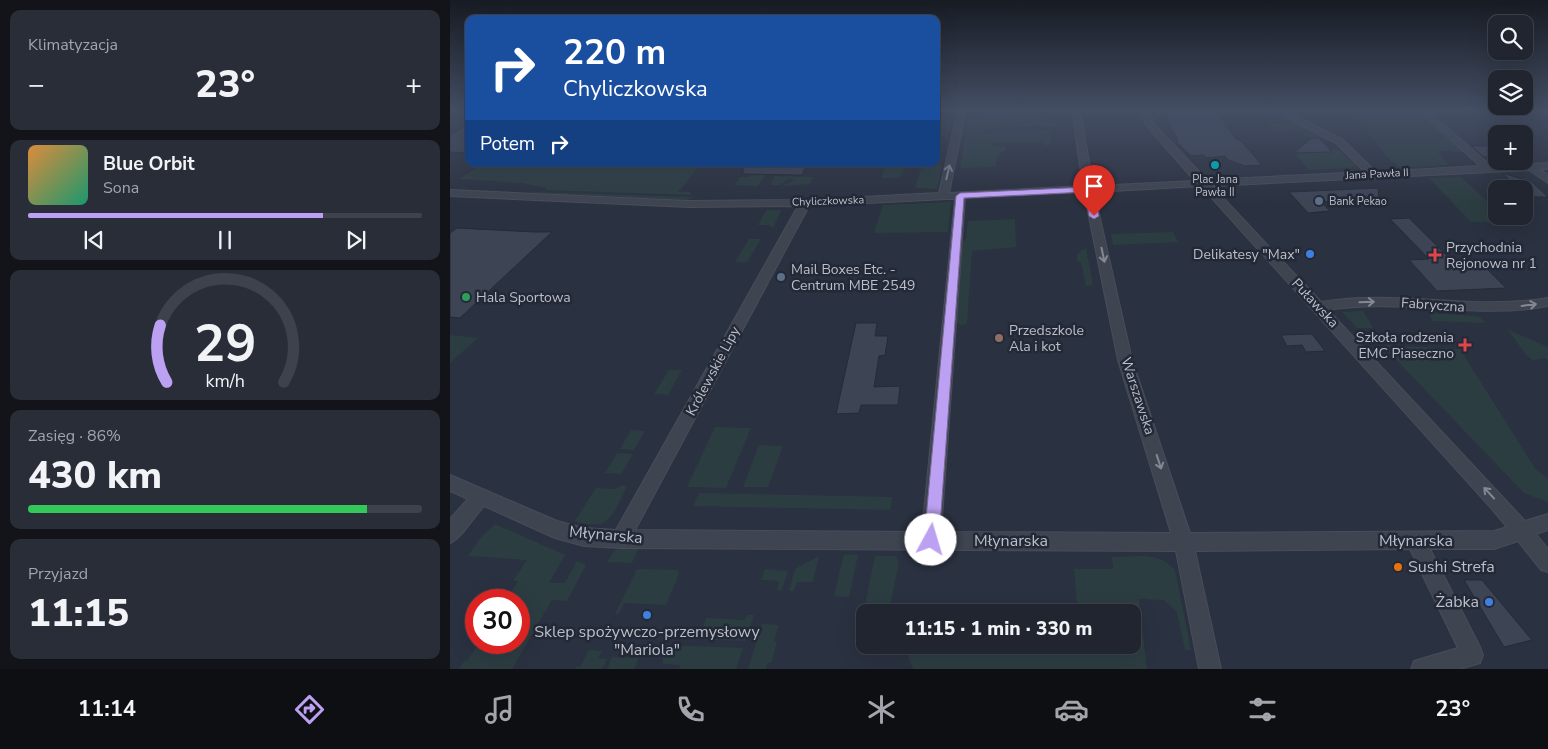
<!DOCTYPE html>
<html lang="pl">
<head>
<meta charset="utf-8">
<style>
  :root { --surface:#202530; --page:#282d38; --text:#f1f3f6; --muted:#a2a5ab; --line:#3d424c; --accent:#bca0f2 }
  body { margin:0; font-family:"Nunito Sans",sans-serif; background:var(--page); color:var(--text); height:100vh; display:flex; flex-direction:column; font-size:19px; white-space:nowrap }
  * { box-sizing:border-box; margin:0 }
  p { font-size:16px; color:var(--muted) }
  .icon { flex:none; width:28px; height:28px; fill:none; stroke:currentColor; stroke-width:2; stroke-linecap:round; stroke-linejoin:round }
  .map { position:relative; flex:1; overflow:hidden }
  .details { display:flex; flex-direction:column; gap:10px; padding:10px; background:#12141a; width:450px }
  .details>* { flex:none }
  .guide { position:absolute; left:15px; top:15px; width:475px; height:152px; border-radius:10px; box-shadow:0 5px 20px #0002,0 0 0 1px var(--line); background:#1a4fa0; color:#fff; overflow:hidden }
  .fabs { position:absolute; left:1038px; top:15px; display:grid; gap:10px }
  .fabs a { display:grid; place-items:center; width:45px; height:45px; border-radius:10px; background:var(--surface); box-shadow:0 5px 20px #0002,0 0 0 1px var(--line); font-size:25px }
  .speed { position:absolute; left:15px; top:589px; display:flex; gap:10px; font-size:25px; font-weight:700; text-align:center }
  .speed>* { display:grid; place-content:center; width:65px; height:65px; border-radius:50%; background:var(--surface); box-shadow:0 5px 20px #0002,0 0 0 1px var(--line); line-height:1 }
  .speed .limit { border:8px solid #d22; background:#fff; color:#111 }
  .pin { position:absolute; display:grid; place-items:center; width:42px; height:42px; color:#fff; margin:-51px -21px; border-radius:50% 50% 50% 0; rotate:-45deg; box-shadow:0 0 5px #0007 }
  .pin .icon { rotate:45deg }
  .me { position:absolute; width:55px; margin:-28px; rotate:6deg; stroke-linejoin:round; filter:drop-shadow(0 0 4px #0008) }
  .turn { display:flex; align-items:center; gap:18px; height:105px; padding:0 15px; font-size:22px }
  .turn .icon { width:65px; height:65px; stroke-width:2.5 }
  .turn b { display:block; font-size:35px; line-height:42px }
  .then { display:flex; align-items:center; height:48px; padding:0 15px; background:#0003; gap:10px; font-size:19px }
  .big { font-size:38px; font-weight:800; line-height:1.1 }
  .details .widget { flex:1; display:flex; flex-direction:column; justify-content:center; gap:8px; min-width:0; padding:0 18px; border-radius:10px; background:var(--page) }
  .details .dial { align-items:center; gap:0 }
  .dial svg { height:130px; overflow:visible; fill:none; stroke:var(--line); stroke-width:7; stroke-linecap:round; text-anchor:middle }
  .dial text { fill:var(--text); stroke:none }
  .song { display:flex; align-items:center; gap:15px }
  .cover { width:60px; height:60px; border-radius:8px; background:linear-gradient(135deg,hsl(30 70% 55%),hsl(160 70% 35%)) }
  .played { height:5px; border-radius:2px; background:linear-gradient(90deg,var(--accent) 75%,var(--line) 75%) }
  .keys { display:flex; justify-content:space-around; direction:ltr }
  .heat { display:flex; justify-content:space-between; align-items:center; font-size:28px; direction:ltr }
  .charge { height:8px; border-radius:4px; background:linear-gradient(90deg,#34c759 86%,var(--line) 0) }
  .trip { position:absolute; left:406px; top:604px; width:285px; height:50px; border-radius:10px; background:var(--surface); box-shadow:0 5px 20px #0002,0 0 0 1px var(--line); font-weight:800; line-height:50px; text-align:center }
  .tabs { display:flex; height:80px; justify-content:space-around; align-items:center; background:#0d0f13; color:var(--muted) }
  .tabs .icon { width:35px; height:35px }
  .tabs .on { color:var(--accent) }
  .tabs b { font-size:22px; color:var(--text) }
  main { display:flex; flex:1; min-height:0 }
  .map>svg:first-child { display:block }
</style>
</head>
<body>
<main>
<section class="details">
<div class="widget"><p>Klimatyzacja</p>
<div class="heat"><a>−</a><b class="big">23°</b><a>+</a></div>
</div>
<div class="widget">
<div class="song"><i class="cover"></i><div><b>Blue Orbit</b><p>Sona</p></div></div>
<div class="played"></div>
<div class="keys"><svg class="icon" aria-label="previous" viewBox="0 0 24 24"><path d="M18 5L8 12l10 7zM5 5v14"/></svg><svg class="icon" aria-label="pause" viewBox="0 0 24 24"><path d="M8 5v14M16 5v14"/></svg><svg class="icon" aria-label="next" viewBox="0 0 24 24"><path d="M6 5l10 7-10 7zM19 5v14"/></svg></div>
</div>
<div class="widget dial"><svg viewBox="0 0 100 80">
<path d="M14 69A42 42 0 1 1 86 69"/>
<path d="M14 69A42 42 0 0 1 10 34" stroke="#bca0f2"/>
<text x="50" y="56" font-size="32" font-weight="700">29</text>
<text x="50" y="72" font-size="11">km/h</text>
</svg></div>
<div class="widget"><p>Zasięg · 86%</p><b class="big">430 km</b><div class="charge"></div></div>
<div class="widget"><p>Przyjazd</p><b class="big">11:15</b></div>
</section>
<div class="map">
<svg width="1098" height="669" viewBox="0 0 1098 669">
  <rect width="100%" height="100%" fill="#2a3140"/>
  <g fill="#2c3d41">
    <path d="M 486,110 L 505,110 L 498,137 L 486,136 Z"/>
    <path d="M 520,110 L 592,110 L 592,113 L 602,114 L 602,115 L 519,116 Z"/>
    <path d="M 896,110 L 969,110 L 1017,152 L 987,151 L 999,165 L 950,168 L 938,158 L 916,130 Z"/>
    <path d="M 590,117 L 594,118 L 595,123 L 605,123 L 605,127 L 589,126 L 535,129 L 533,133 L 584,132 L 584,130 L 600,130 L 601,144 L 594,146 L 593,142 L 543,143 L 543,147 L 556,146 L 557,150 L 549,153 L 545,167 L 510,168 L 518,119 Z"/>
    <path d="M 843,123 L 869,137 L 855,137 L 841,129 L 835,130 L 839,133 L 825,133 L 817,124 Z"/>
    <path d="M 884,150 L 889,150 L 908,167 L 859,170 L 845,154 Z"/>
    <path d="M 32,164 L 251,164 L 228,192 L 240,192 L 242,195 L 95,190 L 97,188 L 71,183 L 9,179 Z"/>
    <path d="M 436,164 L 456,164 L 451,176 L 446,178 L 431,178 Z"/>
    <path d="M 472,165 L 492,165 L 487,189 L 465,188 Z"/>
    <path d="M 300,175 L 315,175 L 308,186 L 285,185 L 290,177 L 299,177 Z"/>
    <path d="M 325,176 L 363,177 L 359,184 L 333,186 L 344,180 L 340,178 L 330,185 L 320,185 Z"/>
    <path d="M 1011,177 L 1046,210 L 1046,216 L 1053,216 L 1059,223 L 1021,222 L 979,178 Z"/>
    <path d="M 85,192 L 246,197 L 237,200 L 83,193 Z"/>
    <path d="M 501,202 L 498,232 L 424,233 L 433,205 Z"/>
    <path d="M 316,210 L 330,210 L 331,211 L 323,228 L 319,225 L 308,225 Z"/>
    <path d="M 565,219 L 566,247 L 522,251 L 517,324 L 510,325 L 505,322 L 512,243 L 516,239 L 518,221 Z"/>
    <path d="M 723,232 L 728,242 L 663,245 L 661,234 Z"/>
    <path d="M 299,239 L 311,239 L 297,262 L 285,262 Z"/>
    <path d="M 636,248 L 643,285 L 636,286 L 631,262 L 627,261 C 626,254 630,251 636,248 Z"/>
    <path d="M 913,311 L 923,328 L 907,328 L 892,312 Z"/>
    <path d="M 978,313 L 1026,316 L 1030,317 L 1035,323 L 983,321 Z"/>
    <path d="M 1058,330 L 1098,347 L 1098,360 L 1095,358 L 1083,360 L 1077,356 Z"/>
    <path d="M 0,335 L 28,338 L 0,363 Z"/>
    <path d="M 932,345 L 1010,349 L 1086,470 L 1098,478 L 1098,502 L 1074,493 Z"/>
    <path d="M 219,370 L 232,370 L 218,395 L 204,394 Z"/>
    <path d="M 265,427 L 301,428 L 276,488 L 237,487 Z"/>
    <path d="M 181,430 L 195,431 L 184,450 L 170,449 Z"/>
    <path d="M 309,445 L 333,446 L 318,487 L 293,487 Z"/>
    <path d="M 167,453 L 183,454 L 171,474 L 155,473 Z"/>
    <path d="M 173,485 L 177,487 C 163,513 160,533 125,521 L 146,488 L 164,489 Z"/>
    <path d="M 249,493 L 442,497 L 440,510 L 243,506 Z"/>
    <path d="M 45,524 L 115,555 L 99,583 L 115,583 L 127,561 L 136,565 L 117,601 L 102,600 L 62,669 L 9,669 L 14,661 L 17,661 L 29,643 L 69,642 L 69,600 L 56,600 L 68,581 L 63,581 L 77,560 L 18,556 L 30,538 Z"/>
    <path d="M 175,548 L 189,548 L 182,563 L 157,562 L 165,550 Z"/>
    <path d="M 394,554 L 408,555 L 399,597 L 384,596 Z"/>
    <path d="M 369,556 L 363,582 L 347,582 L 344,591 L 339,591 L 345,569 Z"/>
    <path d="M 425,556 L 446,556 L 449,562 L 439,612 L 415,612 L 415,636 L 409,635 Z"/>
    <path d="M 662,557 C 685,557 709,551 725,570 L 741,650 L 735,650 L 727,612 L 714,600 L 689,599 L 697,669 L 463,669 L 454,645 L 682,645 L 682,612 L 455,612 L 457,604 L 627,606 L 624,569 L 663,569 Z"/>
    <path d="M 187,569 L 227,570 L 229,574 L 216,605 L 174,603 L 169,614 L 165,614 Z"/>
    <path d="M 315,569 L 338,571 L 332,590 L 327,590 L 329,581 L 311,580 Z"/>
    <path d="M 297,615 L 304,615 L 295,641 L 237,639 L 240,632 L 251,633 L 256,618 L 295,620 Z"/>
    <path d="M 312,624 L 329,625 L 324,641 L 327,642 L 321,663 L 317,663 L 316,669 L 298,669 Z"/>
    <path d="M 216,645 L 293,648 L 286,669 L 229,669 L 230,665 L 213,664 L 212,655 Z"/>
    <path d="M 139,650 L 152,651 L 148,658 L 157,659 L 152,669 L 125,669 L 126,667 L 130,667 Z"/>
    <path d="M 162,657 L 189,658 L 184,669 L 157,669 Z"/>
  </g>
  <g fill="#3d4555" stroke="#252b37">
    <path d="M 713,110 L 764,110 L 786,139 L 791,141 L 812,165 L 795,166 L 778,160 L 775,156 L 757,158 L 753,155 L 741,156 L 726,141 L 728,141 Z"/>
    <path d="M 19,124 L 19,153 L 0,152 L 0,135 Z"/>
    <path d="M 867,138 L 871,140 L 882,152 L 844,153 L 860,139 Z"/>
    <path d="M 1021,146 L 1046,146 L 1046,157 L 1034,157 Z"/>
    <path d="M 293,164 L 357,164 L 352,175 L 293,174 Z"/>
    <path d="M 1052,173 L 1082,182 L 1098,197 L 1080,197 L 1074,192 L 1074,189 L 1070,189 Z"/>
    <path d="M 928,188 L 929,198 L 871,202 L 880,211 L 858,213 L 839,192 Z"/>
    <path d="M 959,218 L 1009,268 L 1036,268 L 1056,288 L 987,291 L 959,260 L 979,259 L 940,219 Z"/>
    <path d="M 7,228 L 84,232 L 102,232 L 10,318 L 0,317 L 0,233 Z"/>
    <path d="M 406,323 L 427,323 L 425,336 L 438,336 L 435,355 L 429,356 L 424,387 L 450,386 L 448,405 L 411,405 L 409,413 L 386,414 Z"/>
    <path d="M 862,334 L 875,351 L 856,352 L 852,345 L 837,346 L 831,335 Z"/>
    <path d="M 1014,580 L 1032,580 L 1082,640 L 1054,647 Z"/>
  </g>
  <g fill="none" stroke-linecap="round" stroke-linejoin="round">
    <g stroke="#484d59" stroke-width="2">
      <path id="minor" d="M 508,110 L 516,110 L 499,193 L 633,186 L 622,110 L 630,110 L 643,186 L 745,181 L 695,124 L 691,110 L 699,110 L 705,125 L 757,180 L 915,172 L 886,143 L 821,110 L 833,110 L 892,139 L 926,172 L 1030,166 L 968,110 L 977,110 L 1041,166 L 1098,163 L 1098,169 L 1090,169 L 1098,175 L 1098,183 L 1079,170 L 762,186 L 871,302 C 947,289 1022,311 1098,298 L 1098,306 C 1025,320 951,298 878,310 L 1075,521 L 1098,514 L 1098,530 L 1086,534 L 1098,549 L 1098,572 L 1091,570 L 1068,541 L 1044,549 L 980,549 L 1030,647 L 1033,655 L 1030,663 L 1010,669 L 961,669 L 964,661 L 1008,648 L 960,549 L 745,551 L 771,669 L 749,669 L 726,551 L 171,548 L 134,546 L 105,538 L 34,506 C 24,516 12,538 0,543 L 0,519 L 18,499 L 0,491 L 0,475 L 107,521 L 134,528 L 166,530 L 348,206 L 239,207 L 0,196 L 0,190 L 239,201 L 355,200 L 489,193 ZM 751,186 L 1042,509 L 1057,527 L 1044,531 L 740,533 L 682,360 L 644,192 ZM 634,192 L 668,360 L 721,533 L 491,532 L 515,198 ZM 497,199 L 505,199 L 472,532 L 185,530 L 359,206 Z"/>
    </g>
    <use href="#minor" fill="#3e4450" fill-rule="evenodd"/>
  </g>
  <defs><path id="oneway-shaft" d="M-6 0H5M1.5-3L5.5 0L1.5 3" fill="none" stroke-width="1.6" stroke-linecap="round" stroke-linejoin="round" transform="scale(1.25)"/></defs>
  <g stroke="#838893">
    <use href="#oneway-shaft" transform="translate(498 172) rotate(-77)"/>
    <use href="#oneway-shaft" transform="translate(653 255) rotate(78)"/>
    <use href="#oneway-shaft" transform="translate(917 302) rotate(-2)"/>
    <use href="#oneway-shaft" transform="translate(1079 305) rotate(-7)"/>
    <use href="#oneway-shaft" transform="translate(709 462) rotate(72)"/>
    <use href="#oneway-shaft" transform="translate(1039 493) rotate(-133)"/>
  </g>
  <linearGradient id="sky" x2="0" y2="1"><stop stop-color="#171b23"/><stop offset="0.54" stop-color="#444e64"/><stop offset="1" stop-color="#444e64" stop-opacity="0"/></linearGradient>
  <rect width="1098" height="204" fill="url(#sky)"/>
  <path fill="#bca0f2" stroke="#7a689d" d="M 638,187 L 643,190 L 649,216 L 644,219 L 639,216 L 635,192 L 514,198 L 489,540 L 487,545 L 481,548 L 476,545 L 474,540 L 506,196 L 510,193 Z"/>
  <circle fill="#0f9aa8" stroke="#232936" stroke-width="2" cx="765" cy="165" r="5"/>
  <g fill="#5c6f8a" stroke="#232936" stroke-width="2">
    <circle cx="869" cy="201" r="5"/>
    <circle cx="331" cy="277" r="5"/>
  </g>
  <g fill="#3f7fe0" stroke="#232936" stroke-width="2">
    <circle cx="860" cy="254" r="5"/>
    <circle cx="1039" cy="602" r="5"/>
    <circle cx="197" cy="615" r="5"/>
  </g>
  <g fill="#e0444e" stroke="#232936" stroke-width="2">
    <path d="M982.5 247.5h5v5h5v5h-5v5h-5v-5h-5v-5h5z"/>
    <path d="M1012.5 337.5h5v5h5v5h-5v5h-5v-5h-5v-5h5z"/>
  </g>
  <circle fill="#2e9e5b" stroke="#232936" stroke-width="2" cx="16" cy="297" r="5"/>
  <circle fill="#8d6e63" stroke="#232936" stroke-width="2" cx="549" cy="338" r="5"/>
  <circle fill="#e8710a" stroke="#232936" stroke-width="2" cx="948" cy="567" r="5"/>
  <g text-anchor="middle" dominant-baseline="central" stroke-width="5" stroke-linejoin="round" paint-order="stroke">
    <g font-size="11" fill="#bbbfca" stroke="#232936">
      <text transform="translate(927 174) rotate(-3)">Jana Pawła II</text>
      <text transform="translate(378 201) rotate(-2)">Chyliczkowska</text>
    </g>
    <g font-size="11" fill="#bbbfca" stroke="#232936">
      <text x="765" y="179">Plac Jana<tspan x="765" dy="13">Pawła II</tspan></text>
      <text x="879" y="201" text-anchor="start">Bank Pekao</text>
    </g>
    <g font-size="14" fill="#bbbfca" stroke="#232936" text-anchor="start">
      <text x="996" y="247">Przychodnia<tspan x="996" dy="16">Rejonowa nr 1</tspan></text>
      <text x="850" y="254" text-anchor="end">Delikatesy "Max"</text>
      <text x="341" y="269">Mail Boxes Etc. -<tspan x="341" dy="16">Centrum MBE 2549</tspan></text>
      <text x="26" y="297">Hala Sportowa</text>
      <text x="559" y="330">Przedszkole<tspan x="559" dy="16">Ala i kot</tspan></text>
      <text x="1004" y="337" text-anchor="end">Szkoła rodzenia<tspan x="1004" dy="16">EMC Piaseczno</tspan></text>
    </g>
    <g font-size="14" fill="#bbbfca" stroke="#232936">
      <text transform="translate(865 303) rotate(47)">Puławska</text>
      <text transform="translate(983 305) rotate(4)">Fabryczna</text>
      <text transform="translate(263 371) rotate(-62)">Królewskie Lipy</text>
      <text transform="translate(688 396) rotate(72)">Warszawska</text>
    </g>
    <g font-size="16" fill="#bbbfca" stroke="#232936">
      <text transform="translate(156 535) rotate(5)">Młynarska</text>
      <text x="561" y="541">Młynarska</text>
      <text x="966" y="541">Młynarska</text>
    </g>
    <g font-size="16" fill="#bbbfca" stroke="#232936" text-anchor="start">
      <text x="958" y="567">Sushi Strefa</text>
      <text x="1029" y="602" text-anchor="end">Żabka</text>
      <text x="197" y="632" text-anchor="middle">Sklep spożywczo-przemysłowy<tspan x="197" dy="18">"Mariola"</tspan></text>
    </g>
  </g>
</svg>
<div class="fabs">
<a><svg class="icon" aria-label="search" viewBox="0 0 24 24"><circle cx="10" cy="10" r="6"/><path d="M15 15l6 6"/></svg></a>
<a><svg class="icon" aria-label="layers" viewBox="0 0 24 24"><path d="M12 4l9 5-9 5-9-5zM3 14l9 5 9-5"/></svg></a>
<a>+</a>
<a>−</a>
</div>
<div class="speed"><div class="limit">30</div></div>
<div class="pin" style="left:644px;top:216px;background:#d93025"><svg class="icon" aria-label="arrive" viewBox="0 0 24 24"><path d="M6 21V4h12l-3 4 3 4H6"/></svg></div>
<svg class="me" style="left:481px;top:540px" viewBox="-20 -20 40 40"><circle r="19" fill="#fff"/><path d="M0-13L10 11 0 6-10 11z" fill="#bca0f2"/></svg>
<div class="trip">11:15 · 1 min · 330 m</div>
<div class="guide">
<div class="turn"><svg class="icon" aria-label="right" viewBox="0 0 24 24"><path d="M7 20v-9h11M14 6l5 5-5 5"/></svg><div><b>220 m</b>Chyliczkowska</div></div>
<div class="then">Potem<svg class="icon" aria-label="right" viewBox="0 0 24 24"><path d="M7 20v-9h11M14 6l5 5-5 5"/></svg></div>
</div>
</div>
</main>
<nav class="tabs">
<b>11:14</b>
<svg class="icon on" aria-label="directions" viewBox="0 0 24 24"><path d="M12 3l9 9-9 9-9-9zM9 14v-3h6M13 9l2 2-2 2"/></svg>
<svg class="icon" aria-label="music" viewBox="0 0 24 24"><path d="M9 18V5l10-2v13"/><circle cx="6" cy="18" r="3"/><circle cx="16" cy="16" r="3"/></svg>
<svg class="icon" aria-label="phone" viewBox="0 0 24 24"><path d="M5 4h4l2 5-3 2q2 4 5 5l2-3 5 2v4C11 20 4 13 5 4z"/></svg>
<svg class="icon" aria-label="climate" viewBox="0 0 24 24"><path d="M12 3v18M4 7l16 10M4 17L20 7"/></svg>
<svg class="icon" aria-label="car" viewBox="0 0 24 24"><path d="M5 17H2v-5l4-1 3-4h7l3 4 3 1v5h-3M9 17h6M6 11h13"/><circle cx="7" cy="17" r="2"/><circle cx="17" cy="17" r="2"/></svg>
<svg class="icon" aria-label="filters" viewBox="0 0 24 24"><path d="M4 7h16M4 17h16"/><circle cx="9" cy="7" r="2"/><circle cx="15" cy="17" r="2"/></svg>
<b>23°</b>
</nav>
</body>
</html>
